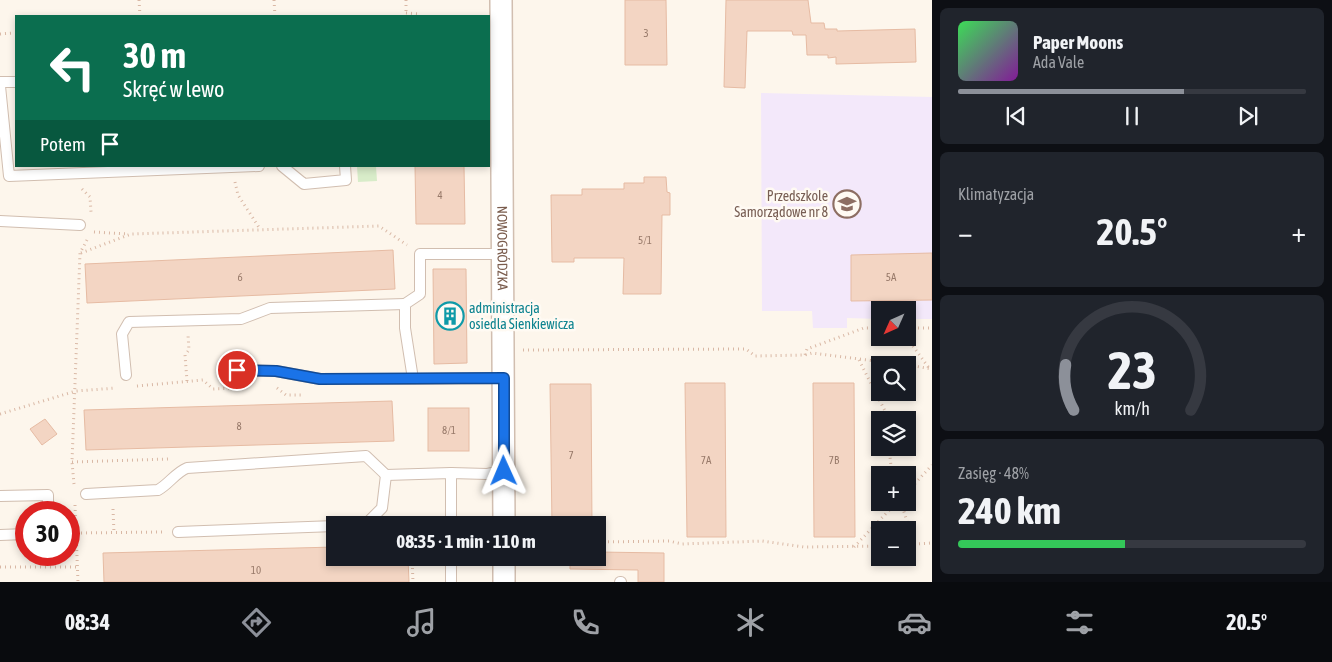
<!DOCTYPE html>
<html lang="pl">
<head>
<meta charset="utf-8">
<style>
  :root { --surface:#171b24; --page:#20242c; --text:#f1f3f6; --muted:#9ea1a6; --line:#363941; --accent:#8c9099 }
  body { margin:0; font-family:"Asap Condensed",sans-serif; background:var(--page); color:var(--text); height:100vh; display:flex; flex-direction:column; font-size:19px; white-space:nowrap }
  * { box-sizing:border-box; margin:0 }
  p { font-size:16px; color:var(--muted) }
  .icon { flex:none; width:28px; height:28px; fill:none; stroke:currentColor; stroke-width:2; stroke-linecap:round; stroke-linejoin:round }
  .map { position:relative; flex:1; overflow:hidden }
  .panel { display:flex; flex-direction:column; gap:8px; padding:8px; background:#0d0f14; width:400px }
  .panel>* { flex:none }
  .hud { position:absolute; left:15px; top:15px; width:475px; height:152px; border-radius:0px; box-shadow:0 2px 8px #0003; background:#0b6e4f; color:#fff; overflow:hidden }
  .needle { width:32px; rotate:225deg }
  .fabs { position:absolute; left:871px; top:301px; display:grid; gap:10px }
  .fabs a { display:grid; place-items:center; width:45px; height:45px; border-radius:0px; background:var(--surface); box-shadow:0 2px 8px #0003; font-size:25px }
  .speed { position:absolute; left:15px; top:501px; display:flex; gap:10px; font-size:25px; font-weight:700; text-align:center }
  .speed>* { display:grid; place-content:center; width:65px; height:65px; border-radius:50%; background:var(--surface); box-shadow:0 2px 8px #0003; line-height:1 }
  .speed .limit { border:8px solid #d22; background:#fff; color:#111 }
  .pin { position:absolute; display:grid; place-items:center; width:42px; height:42px; color:#fff; margin:-21px; border:2px solid #fff; border-radius:50%; box-shadow:0 1px 5px #0007 }
  .me { position:absolute; width:55px; margin:-28px; rotate:359deg; stroke-linejoin:round; filter:drop-shadow(0 0 4px #0008) }
  .turn { display:flex; align-items:center; gap:18px; height:105px; padding:0 25px; font-size:22px }
  .turn .icon { width:65px; height:65px; stroke-width:2.5 }
  .turn b { display:block; font-size:35px; line-height:42px }
  .then { display:flex; align-items:center; height:48px; padding:0 25px; background:#0003; gap:10px; font-size:19px }
  .big { font-size:38px; font-weight:700; line-height:1.1 }
  .panel .tile { flex:1; display:flex; flex-direction:column; justify-content:center; gap:8px; min-width:0; padding:0 18px; border-radius:8px; background:var(--page) }
  .panel .dial { align-items:center; gap:0 }
  .dial svg { height:130px; overflow:visible; fill:none; stroke:var(--line); stroke-width:7; stroke-linecap:round; text-anchor:middle }
  .dial text { fill:var(--text); stroke:none }
  .song { display:flex; align-items:center; gap:15px }
  .cover { width:60px; height:60px; border-radius:8px; background:linear-gradient(135deg,hsl(130 70% 55%),hsl(290 70% 35%)) }
  .played { height:5px; border-radius:2px; background:linear-gradient(90deg,var(--accent) 65%,var(--line) 65%) }
  .keys { display:flex; justify-content:space-around; direction:ltr }
  .heat { display:flex; justify-content:space-between; align-items:center; font-size:28px; direction:ltr }
  .charge { height:8px; border-radius:4px; background:linear-gradient(90deg,#34c759 48%,var(--line) 0) }
  .trip { position:absolute; left:326px; top:516px; width:280px; height:50px; border-radius:0px; background:var(--surface); box-shadow:0 2px 8px #0003; font-weight:700; line-height:50px; text-align:center }
  .tabs { display:flex; height:80px; justify-content:space-around; align-items:center; background:#090b0e; color:var(--muted) }
  .tabs .icon { width:35px; height:35px }
  .tabs .current { color:var(--accent) }
  .tabs b { font-size:22px; color:var(--text) }
  main { display:flex; flex:1; min-height:0 }
  .map>svg:first-child { display:block }
</style>
</head>
<body>
<main>
<div class="map">
<svg width="932" height="582" viewBox="0 0 932 582">
  <rect width="100%" height="100%" fill="#fdf6ec"/>
  <path fill="#f3e8fa" d="M 761,93 L 932,97 L 932,319 L 908,319 L 908,310 L 880,310 L 880,319 L 847,318 L 847,328 L 813,328 L 812,311 L 762,311 Z"/>
  <path fill="#d8ecc9" d="M 357,166 L 376,166 L 377,181 L 358,182 Z"/>
  <g fill="#f3d5c3" stroke="#e6bba3">
    <path d="M 625,0 L 666,0 L 667,65 L 625,65 Z"/>
    <path d="M 726,0 L 808,0 L 811,23 L 824,23 L 825,29 L 837,29 L 837,31 L 915,29 L 916,62 L 836,64 L 836,57 L 828,58 L 828,55 L 807,55 L 806,35 L 793,35 L 792,31 L 747,31 L 745,88 L 724,87 Z"/>
    <path d="M 415,166 L 464,166 L 465,224 L 416,224 Z"/>
    <path d="M 644,177 L 666,177 L 667,192 L 670,193 L 670,215 L 662,215 L 661,294 L 623,294 L 624,258 L 574,258 L 574,262 L 552,262 L 551,195 L 582,195 L 582,189 L 624,189 L 624,183 L 644,183 Z"/>
    <path d="M 393,250 L 395,289 L 87,303 L 85,264 Z"/>
    <path d="M 932,253 L 932,300 L 851,301 L 851,255 Z"/>
    <path d="M 433,269 L 466,269 L 467,363 L 434,364 Z"/>
    <path d="M 685,383 L 725,383 L 726,537 L 687,537 Z"/>
    <path d="M 813,383 L 854,383 L 855,537 L 814,537 Z"/>
    <path d="M 550,384 L 591,384 L 592,525 L 552,525 Z"/>
    <path d="M 392,401 L 394,441 L 86,450 L 84,410 Z"/>
    <rect x="428" y="408" width="41" height="43"/>
    <path d="M 45,419 L 57,434 L 42,445 L 30,429 Z"/>
    <path d="M 335,547 L 335,558 L 408,558 L 409,582 L 104,582 L 103,553 Z"/>
    <path d="M 598,552 L 664,553 L 664,582 L 638,582 L 638,570 L 570,569 L 570,558 L 598,558 Z"/>
  </g>
  <g fill="none" stroke-linecap="round" stroke-linejoin="round">
    <g stroke="#d1beb0" stroke-width="12">
      <g id="lane">
        <path d="M 0,82 L 16,82"/>
        <path d="M 0,86 L 9,176 L 259,166"/>
        <path d="M 282,166 L 304,184 L 346,180 L 345,166"/>
        <path d="M 0,221 L 80,225"/>
        <path d="M 502,254 L 420,254 L 420,294 L 405,304 L 405,328 L 413,379 L 504,378"/>
        <path d="M 237,370 L 276,371 L 320,379 L 413,379"/>
        <path d="M 126,375 L 122,334 L 129,322 L 241,319 L 270,308 L 405,304"/>
        <path d="M 451,473 L 451,525"/>
        <path d="M 86,494 L 158,490 C 169,484 175,473 187,468 L 366,456 L 386,475 L 451,473 L 487,474 L 504,471"/>
        <path d="M 0,496 L 48,495 L 48,512"/>
        <path d="M 353,525 L 366,524 L 382,508 L 386,475"/>
        <path d="M 178,532 L 335,526"/>
        <path d="M 0,535 L 26,534"/>
        <path d="M 451,582 L 451,558"/>
        <path d="M 620,582 L 621,582"/>
      </g>
    </g>
    <g stroke="#d1beb0" stroke-width="24">
      <g id="street">
        <path id="s1" d="M 501,0 L 504,525"/>
        <path d="M 504,558 L 504,582"/>
      </g>
    </g>
    <g stroke="#d9b8a5" stroke-width="3" stroke-dasharray="1 4" stroke-linecap="butt">
      <path d="M 139,0 L 140,16"/>
      <path d="M 274,0 L 275,16"/>
      <path d="M 406,0 L 406,16"/>
      <path d="M 406,13 L 420,14"/>
      <path d="M 0,34 L 13,33"/>
      <path d="M 235,182 L 238,195 L 260,229"/>
      <path d="M 82,189 L 90,197 L 91,212"/>
      <path d="M 94,232 L 128,234"/>
      <path d="M 81,253 L 131,234 L 379,226 L 407,245"/>
      <path d="M 908,328 L 932,328"/>
      <path d="M 907,338 L 929,368"/>
      <path d="M 523,350 L 746,349 L 755,356 L 805,355 L 812,353 L 907,365"/>
      <path d="M 805,355 L 807,349 L 864,328 L 880,328"/>
      <path d="M 859,360 L 886,413 L 886,420"/>
      <path d="M 908,365 L 932,369"/>
      <path d="M 187,381 L 185,355 L 189,350 L 188,335"/>
      <path d="M 137,386 L 203,380 L 213,389 L 239,388"/>
      <path d="M 277,388 L 286,395 L 304,395"/>
      <path d="M 0,414 L 76,391 L 116,388"/>
      <path d="M 889,448 L 892,475"/>
      <path d="M 72,462 L 169,459"/>
      <path d="M 74,484 L 72,462 L 80,253 L 87,240"/>
      <path d="M 908,491 L 932,465"/>
      <path d="M 901,502 L 914,544 L 908,544"/>
      <path d="M 75,505 L 78,582"/>
      <path d="M 113,509 L 114,533"/>
      <path d="M 76,533 L 162,532"/>
      <path d="M 598,542 L 669,541 L 682,544 L 762,541 L 804,547 L 880,546"/>
      <path d="M 914,544 L 932,543"/>
      <path d="M 854,547 L 897,502"/>
      <path d="M 412,558 L 413,582"/>
      <path d="M 0,567 L 77,567"/>
    </g>
    <use href="#lane" stroke="#fff" stroke-width="10"/>
    <use href="#street" stroke="#fff" stroke-width="21"/>
  </g>
  <g fill="none" stroke-linecap="round" stroke-linejoin="round">
    <g stroke="#114b97" stroke-width="12">
      <path id="route" d="M 237,370 L 276,371 L 320,379 L 504,378 L 504,471"/>
    </g>
    <use href="#route" stroke="#1a73e8" stroke-width="9"/>
  </g>
  <defs>
    <g id="school-ring" transform="scale(1.4375)"><circle r="9.5" fill="#fffaf3" stroke="#8d6e63" stroke-width="1.5"/><path d="M0-5L7-2L0 1L-7-2ZM-4 1L0 2.5L4 1V4Q0 6-4 4Z" fill="#8d6e63"/></g>
    <g id="building-ring" transform="scale(1.4375)"><circle r="9.5" fill="#fffaf3" stroke="#0f9aa8" stroke-width="1.5"/><path d="M-4-6H4V6H1V3H-1V6H-4ZM-2.5-4.3h1.7v1.8h-1.7ZM.8-4.3h1.7v1.8H.8ZM-2.5-1h1.7V.8h-1.7ZM.8-1h1.7V.8H.8Z" fill="#0f9aa8"/></g>
  </defs>
  <g fill-rule="evenodd">
    <use href="#school-ring" x="847" y="204"/>
    <use href="#building-ring" x="450" y="316"/>
  </g>
  <g text-anchor="middle" dominant-baseline="central" stroke-width="5" stroke-linejoin="round" paint-order="stroke">
    <g font-size="11" fill="#987a6a">
      <text x="646" y="33">3</text>
      <text x="440" y="195">4</text>
      <text x="645" y="240">5/1</text>
      <text x="240" y="277">6</text>
      <text x="891" y="277">5A</text>
      <text x="239" y="426">8</text>
      <text x="449" y="430">8/1</text>
      <text x="571" y="455">7</text>
      <text x="706" y="460">7A</text>
      <text x="834" y="460">7B</text>
      <text x="256" y="570">10</text>
    </g>
    <g font-size="14" fill="#785e54" stroke="#fffaf3" text-anchor="end">
      <text x="828" y="196">Przedszkole<tspan x="828" dy="16">Samorządowe nr 8</tspan></text>
    </g>
    <g font-size="14" fill="#7a5c4d" stroke="#fffaf3">
      <text stroke="none"><textPath href="#s1" startOffset="248">NOWOGRÓDZKA</textPath></text>
    </g>
    <g font-size="14" fill="#0d838f" stroke="#fffaf3" text-anchor="start">
      <text x="469" y="308">administracja<tspan x="469" dy="16">osiedla Sienkiewicza</tspan></text>
    </g>
  </g>
</svg>
<div class="fabs">
<a><svg class="needle" viewBox="-14 -14 28 28"><path d="M0-13l5 13h-10z" fill="#e53935"/><path d="M0 13l5-13h-10z" fill="#9ea1a6"/></svg></a>
<a><svg class="icon" aria-label="search" viewBox="0 0 24 24"><circle cx="10" cy="10" r="6"/><path d="M15 15l6 6"/></svg></a>
<a><svg class="icon" aria-label="layers" viewBox="0 0 24 24"><path d="M12 4l9 5-9 5-9-5zM3 14l9 5 9-5"/></svg></a>
<a>+</a>
<a>−</a>
</div>
<div class="speed"><div class="limit">30</div></div>
<div class="pin" style="left:237px;top:370px;background:#d93025"><svg class="icon" aria-label="arrive" viewBox="0 0 24 24"><path d="M6 21V4h12l-3 4 3 4H6"/></svg></div>
<svg class="me" style="left:504px;top:471px" viewBox="-20 -20 40 40"><path d="M0-17L14 15 0 8-14 15z" fill="#1a73e8" stroke="#fff" stroke-width="4"/></svg>
<div class="trip">08:35 · 1 min · 110 m</div>
<div class="hud">
<div class="turn"><svg class="icon" aria-label="left" viewBox="0 0 24 24"><path d="M17 20v-9H6M10 6l-5 5 5 5"/></svg><div><b>30 m</b>Skręć w lewo</div></div>
<div class="then">Potem<svg class="icon" aria-label="arrive" viewBox="0 0 24 24"><path d="M6 21V4h12l-3 4 3 4H6"/></svg></div>
</div>
</div>
<section class="panel">
<div class="tile">
<div class="song"><i class="cover"></i><div><b>Paper Moons</b><p>Ada Vale</p></div></div>
<div class="played"></div>
<div class="keys"><svg class="icon" aria-label="previous" viewBox="0 0 24 24"><path d="M18 5L8 12l10 7zM5 5v14"/></svg><svg class="icon" aria-label="pause" viewBox="0 0 24 24"><path d="M8 5v14M16 5v14"/></svg><svg class="icon" aria-label="next" viewBox="0 0 24 24"><path d="M6 5l10 7-10 7zM19 5v14"/></svg></div>
</div>
<div class="tile"><p>Klimatyzacja</p>
<div class="heat"><a>−</a><b class="big">20.5°</b><a>+</a></div>
</div>
<div class="tile dial"><svg viewBox="0 0 100 80">
<path d="M14 69A42 42 0 1 1 86 69"/>
<path d="M14 69A42 42 0 0 1 9 41" stroke="#8c9099"/>
<text x="50" y="56" font-size="32" font-weight="700">23</text>
<text x="50" y="72" font-size="11">km/h</text>
</svg></div>
<div class="tile"><p>Zasięg · 48%</p><b class="big">240 km</b><div class="charge"></div></div>
</section>
</main>
<nav class="tabs">
<b>08:34</b>
<svg class="icon current" aria-label="directions" viewBox="0 0 24 24"><path d="M12 3l9 9-9 9-9-9zM9 14v-3h6M13 9l2 2-2 2"/></svg>
<svg class="icon" aria-label="music" viewBox="0 0 24 24"><path d="M9 18V5l10-2v13"/><circle cx="6" cy="18" r="3"/><circle cx="16" cy="16" r="3"/></svg>
<svg class="icon" aria-label="phone" viewBox="0 0 24 24"><path d="M5 4h4l2 5-3 2q2 4 5 5l2-3 5 2v4C11 20 4 13 5 4z"/></svg>
<svg class="icon" aria-label="climate" viewBox="0 0 24 24"><path d="M12 3v18M4 7l16 10M4 17L20 7"/></svg>
<svg class="icon" aria-label="car" viewBox="0 0 24 24"><path d="M5 17H2v-5l4-1 3-4h7l3 4 3 1v5h-3M9 17h6M6 11h13"/><circle cx="7" cy="17" r="2"/><circle cx="17" cy="17" r="2"/></svg>
<svg class="icon" aria-label="filters" viewBox="0 0 24 24"><path d="M4 7h16M4 17h16"/><circle cx="9" cy="7" r="2"/><circle cx="15" cy="17" r="2"/></svg>
<b>20.5°</b>
</nav>
</body>
</html>
